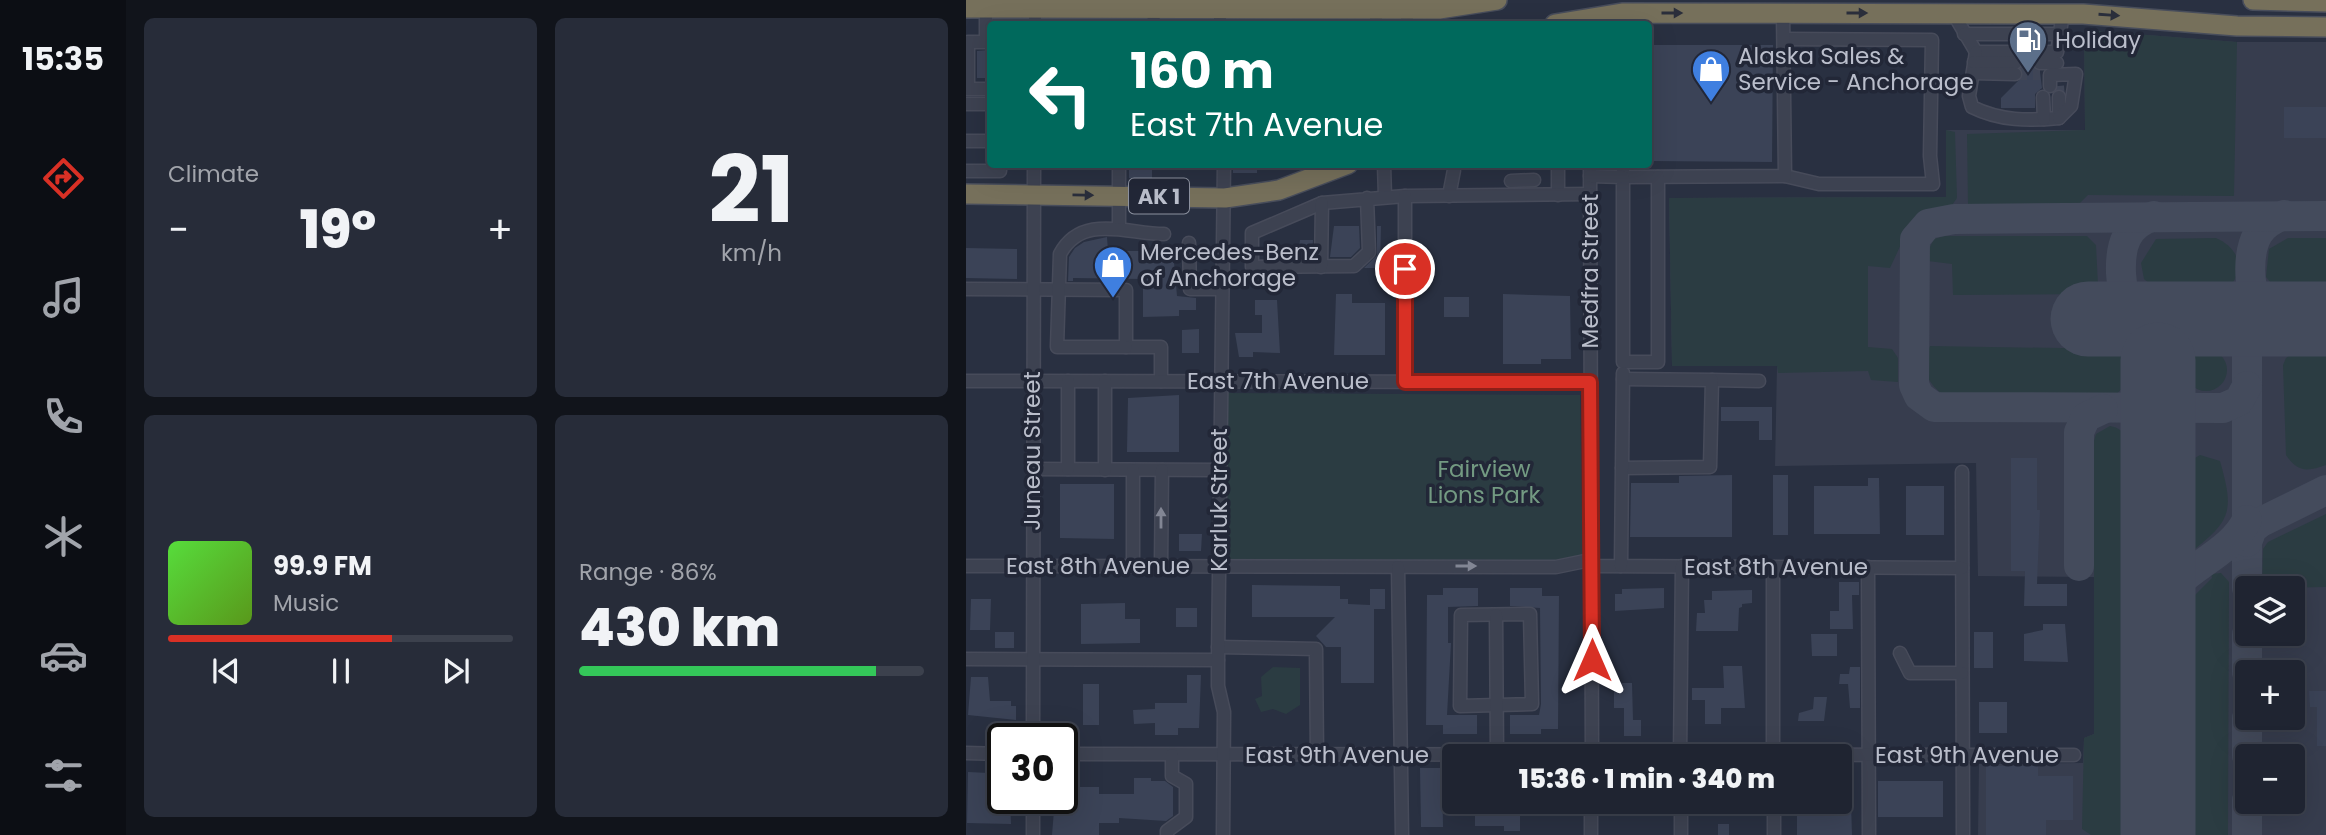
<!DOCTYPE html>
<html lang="en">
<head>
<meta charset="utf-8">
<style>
  :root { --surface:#1f2431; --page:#272c39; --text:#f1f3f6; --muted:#a1a4ab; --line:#3c414d; --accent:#d93025 }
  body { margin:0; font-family:Poppins,sans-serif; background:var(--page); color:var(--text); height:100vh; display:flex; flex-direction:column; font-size:26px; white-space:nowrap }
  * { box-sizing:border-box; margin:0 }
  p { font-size:23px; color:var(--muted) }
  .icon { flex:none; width:38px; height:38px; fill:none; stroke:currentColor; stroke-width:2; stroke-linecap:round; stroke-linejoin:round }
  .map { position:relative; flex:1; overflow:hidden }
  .panel { display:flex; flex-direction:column; gap:18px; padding:18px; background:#11141b; width:840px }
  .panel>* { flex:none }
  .hud { position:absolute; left:21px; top:21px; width:665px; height:147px; border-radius:7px; box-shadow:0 7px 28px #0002,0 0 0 2px var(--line); background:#00695c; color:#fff; overflow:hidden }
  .tools { position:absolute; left:1269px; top:576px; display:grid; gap:14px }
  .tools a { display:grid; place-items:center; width:70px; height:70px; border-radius:7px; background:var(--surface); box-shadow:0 7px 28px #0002,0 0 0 2px var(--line); font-size:35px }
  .speed { position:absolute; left:21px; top:723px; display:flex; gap:14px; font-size:35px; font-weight:700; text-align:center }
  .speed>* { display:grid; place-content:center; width:91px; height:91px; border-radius:50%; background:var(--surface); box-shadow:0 7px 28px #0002,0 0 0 2px var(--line); line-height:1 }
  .speed .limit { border:4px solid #111; border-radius:10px; background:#fff; color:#111 }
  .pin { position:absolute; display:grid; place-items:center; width:60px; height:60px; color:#fff; margin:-30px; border:4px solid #fff; border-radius:50%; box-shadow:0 2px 7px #0007 }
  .me { position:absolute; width:77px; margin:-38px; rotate:0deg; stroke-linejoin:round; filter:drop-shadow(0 0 5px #0008) }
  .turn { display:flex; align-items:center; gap:24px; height:147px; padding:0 28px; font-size:32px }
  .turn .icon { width:91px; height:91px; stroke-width:2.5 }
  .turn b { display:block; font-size:49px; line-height:60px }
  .big { font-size:52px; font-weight:800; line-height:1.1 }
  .panel .tile { flex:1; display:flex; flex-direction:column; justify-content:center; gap:10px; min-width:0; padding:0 24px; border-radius:10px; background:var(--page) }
  .panel .dial { align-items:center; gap:0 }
  .dial b { font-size:91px; line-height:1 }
  .song { display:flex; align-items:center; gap:21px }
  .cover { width:84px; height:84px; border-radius:10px; background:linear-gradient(135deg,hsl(110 70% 55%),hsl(90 70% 35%)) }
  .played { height:7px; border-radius:4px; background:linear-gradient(90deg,var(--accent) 65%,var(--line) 65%) }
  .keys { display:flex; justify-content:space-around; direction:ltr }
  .heat { display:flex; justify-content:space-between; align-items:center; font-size:38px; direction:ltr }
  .charge { height:10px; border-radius:5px; background:linear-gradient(90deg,#34c759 86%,var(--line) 0) }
  .panel .tiles { flex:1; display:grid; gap:18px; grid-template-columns:repeat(2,1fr) }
  .trip { position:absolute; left:476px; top:744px; width:410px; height:70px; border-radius:7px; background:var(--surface); box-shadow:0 7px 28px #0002,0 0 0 2px var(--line); font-weight:800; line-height:70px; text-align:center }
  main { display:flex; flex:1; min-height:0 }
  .dock { display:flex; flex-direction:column; width:126px; justify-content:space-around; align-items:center; background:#0c0e14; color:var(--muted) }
  .dock .icon { width:49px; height:49px }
  .dock .selected { color:var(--accent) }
  .dock b { font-size:32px; color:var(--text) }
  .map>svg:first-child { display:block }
</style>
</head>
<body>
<main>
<nav class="dock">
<b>15:35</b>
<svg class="icon selected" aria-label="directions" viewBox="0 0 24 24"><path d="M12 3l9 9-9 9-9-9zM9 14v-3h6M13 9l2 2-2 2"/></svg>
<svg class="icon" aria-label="music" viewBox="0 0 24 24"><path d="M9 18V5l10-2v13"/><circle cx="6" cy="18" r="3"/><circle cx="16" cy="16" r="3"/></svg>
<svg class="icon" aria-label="phone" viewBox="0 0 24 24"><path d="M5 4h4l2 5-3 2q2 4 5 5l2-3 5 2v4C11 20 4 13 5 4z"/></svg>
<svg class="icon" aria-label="climate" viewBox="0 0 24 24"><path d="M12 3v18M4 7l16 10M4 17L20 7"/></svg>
<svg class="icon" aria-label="car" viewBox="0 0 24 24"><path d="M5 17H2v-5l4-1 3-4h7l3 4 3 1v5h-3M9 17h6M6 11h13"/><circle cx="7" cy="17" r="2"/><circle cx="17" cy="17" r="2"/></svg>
<svg class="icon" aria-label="filters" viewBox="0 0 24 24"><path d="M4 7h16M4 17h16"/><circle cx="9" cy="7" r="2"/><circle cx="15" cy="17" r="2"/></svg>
</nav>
<section class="panel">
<div class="tiles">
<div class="tile"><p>Climate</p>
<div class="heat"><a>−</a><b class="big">19°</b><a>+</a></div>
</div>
<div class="tile dial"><b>21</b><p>km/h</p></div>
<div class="tile">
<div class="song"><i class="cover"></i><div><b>99.9 FM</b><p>Music</p></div></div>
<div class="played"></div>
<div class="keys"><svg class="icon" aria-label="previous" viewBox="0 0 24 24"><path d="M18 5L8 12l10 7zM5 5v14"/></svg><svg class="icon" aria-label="pause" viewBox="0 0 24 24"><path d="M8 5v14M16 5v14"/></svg><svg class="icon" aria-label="next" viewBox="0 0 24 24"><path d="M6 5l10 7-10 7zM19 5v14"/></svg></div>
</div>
<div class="tile"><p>Range · 86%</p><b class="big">430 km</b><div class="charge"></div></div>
</div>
</section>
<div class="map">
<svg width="1360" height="835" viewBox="0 0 1360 835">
  <rect width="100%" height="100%" fill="#293041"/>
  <path fill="#373d4e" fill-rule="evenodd" d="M 1118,30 L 1271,42 L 1360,42 L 1360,835 L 1012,835 L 1013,764 L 1117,763 L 1118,738 L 1128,734 L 1128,577 L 1012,576 L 1010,463 L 809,466 L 811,366 L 706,366 L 703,198 L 980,197 L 980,130 L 1119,130 ZM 1281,588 L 1326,588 L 1326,634 L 1281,634 ZM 1281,672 L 1326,672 L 1326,718 L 1281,718 ZM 1281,756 L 1326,756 L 1326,802 L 1281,802 Z"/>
  <g fill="#2b3c42">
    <path d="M 1118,30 L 1271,42 L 1268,196 L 1122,195 L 1114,203 L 1103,206 L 1002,206 L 1001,134 L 1119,130 Z"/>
    <path d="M 980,130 L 989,132 L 991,198 L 984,208 L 955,214 L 944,225 L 924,268 L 902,266 L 902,347 L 926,349 L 932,358 L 932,382 L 905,380 L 902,371 L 812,373 L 811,366 L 706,366 L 703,198 L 980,197 Z"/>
    <path d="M 978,236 L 1121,236 L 1130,245 L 1132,285 L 1125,294 L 987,295 L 986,264 L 962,261 L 961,253 L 968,239 Z"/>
    <path d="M 1250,238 C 1273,248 1280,269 1262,289 L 1191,290 L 1178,279 L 1175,263 L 1190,239 Z"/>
    <path d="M 1322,238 L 1360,238 L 1360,290 L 1311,290 L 1300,277 L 1303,249 Z"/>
    <path d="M 964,346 L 1154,349 C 1166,364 1166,382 1149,395 L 984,397 C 964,391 951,365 964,346 Z"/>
    <circle cx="1240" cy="370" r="21"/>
    <path d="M 1328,352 L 1360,352 L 1360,465 C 1341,472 1331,472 1320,455 L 1317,365 L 1320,358 Z"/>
    <path d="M 261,393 L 614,395 L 617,563 L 438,568 L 429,560 L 261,562 Z"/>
    <path d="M 1144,426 C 1161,429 1163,442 1165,457 L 1165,835 L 1125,835 L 1116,829 L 1118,738 L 1128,734 L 1128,441 L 1130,434 Z"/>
    <path d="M 1234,455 L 1254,461 C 1268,511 1266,520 1225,552 L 1219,549 L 1216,483 L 1222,462 Z"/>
    <path d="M 1360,514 L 1360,587 L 1296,588 L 1297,549 L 1302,542 Z"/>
    <path d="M 1255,573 L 1263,582 L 1262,835 L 1215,835 L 1219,616 L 1226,598 L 1246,578 L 1245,574 Z"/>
    <path d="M 307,667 L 334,668 L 334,705 L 320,714 L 307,709 L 295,712 L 289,699 L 296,696 L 295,677 Z"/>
  </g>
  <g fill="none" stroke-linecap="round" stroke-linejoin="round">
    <g stroke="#444b5c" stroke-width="30">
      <path d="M 1318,215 C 1307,219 1298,224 1292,234 C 1282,251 1281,288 1293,303 C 1301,312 1311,315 1322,319"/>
      <path d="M 1188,216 C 1160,225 1154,245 1155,273 C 1156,284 1156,295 1165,304 C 1172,312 1185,315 1195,319"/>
      <path d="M 1252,319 C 1269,325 1279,337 1281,355 L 1281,588"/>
      <path d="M 1281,386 L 1273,401 L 1257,408 L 968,407 L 953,396 L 948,385 L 949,239 L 962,224 L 988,219 L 1360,216"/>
      <path d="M 1281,542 L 1286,529 L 1295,522 L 1360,490"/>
      <path d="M 1113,566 L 1113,432 L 1120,417 L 1137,409"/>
      <path d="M 1192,615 C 1204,569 1261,561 1281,520"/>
      <path d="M 1281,634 L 1281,672"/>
      <path d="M 1281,756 L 1281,718"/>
      <path d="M 1281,835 L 1281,800"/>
    </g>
    <g stroke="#444b5c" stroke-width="75">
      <path d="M 1122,319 L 1360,319"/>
      <path d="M 1192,835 L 1192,360"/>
    </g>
  </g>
  <g fill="#3b4357">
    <path d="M 1049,43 L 1074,43 L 1065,51 L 1066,67 L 1074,72 L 1076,88 L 1069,94 L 1069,108 L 1035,108 L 1035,98 L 1058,75 L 1058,51 Z"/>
    <path d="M 683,45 L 807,45 L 806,162 L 683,161 Z"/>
    <path d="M 23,50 L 24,78 L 11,78 L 11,51 Z"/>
    <rect x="1318" y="107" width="42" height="31"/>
    <rect x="163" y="164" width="23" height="14"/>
    <rect x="267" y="164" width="24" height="9"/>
    <path d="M 368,226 L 393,226 L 394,248 L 385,257 L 364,257 Z"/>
    <path d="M 411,226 L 415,226 L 414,268 L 398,268 L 411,255 Z"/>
    <path d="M 141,237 L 142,251 L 207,251 L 211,296 L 230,298 L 230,310 L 213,310 L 213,316 L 177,317 L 177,279 L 107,278 L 107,281 L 102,281 L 103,257 L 109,248 L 118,242 Z"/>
    <path d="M 334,240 L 347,240 L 346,258 L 319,258 L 319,249 L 333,248 Z"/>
    <path d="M 0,248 L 51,249 L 51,279 L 0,278 Z"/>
    <path d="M 370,294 L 386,294 L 386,303 L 419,303 L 419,355 L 368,355 Z"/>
    <path d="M 537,294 L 604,296 L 605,359 L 575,359 L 575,364 L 537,364 Z"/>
    <rect x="478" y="297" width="25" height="20"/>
    <path d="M 289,300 L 311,300 L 314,353 L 287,352 L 287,357 L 273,357 L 269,333 L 296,333 L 296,315 L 289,315 Z"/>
    <path d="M 233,329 L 233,353 L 216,353 L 216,330 Z"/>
    <path d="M 213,395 L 213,452 L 161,452 L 162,398 Z"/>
    <path d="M 755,407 L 806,407 L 806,440 L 793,440 L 793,421 L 755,421 Z"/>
    <path d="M 1045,458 L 1071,458 L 1071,510 L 1074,510 L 1071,584 L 1101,584 L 1101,606 L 1058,606 L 1059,571 L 1045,571 Z"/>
    <path d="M 766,475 L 766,537 L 664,537 L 665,483 L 713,483 L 713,476 Z"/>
    <rect x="807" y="475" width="15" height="60"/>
    <path d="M 902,478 L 913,478 L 914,534 L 848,534 L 848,486 L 902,486 Z"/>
    <path d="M 94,484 L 148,484 L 148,539 L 94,538 Z"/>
    <rect x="940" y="486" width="38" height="49"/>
    <path d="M 213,534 L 236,534 L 235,551 L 213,551 Z"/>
    <path d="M 873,582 L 893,582 L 893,595 L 886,595 L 887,629 L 864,629 L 864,611 L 873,611 Z"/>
    <path d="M 286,585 L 374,586 L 374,599 L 382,599 L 382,604 L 404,605 L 404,589 L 419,589 L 419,609 L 408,609 L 408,683 L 375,683 L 375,647 L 360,647 L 350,636 L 369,617 L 286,617 Z"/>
    <path d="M 477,588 L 512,588 L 512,606 L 482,607 L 482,643 L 485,643 L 481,715 L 511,715 L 511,734 L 477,734 L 477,725 L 460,725 L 461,595 L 477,595 Z"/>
    <path d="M 544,588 L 576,588 L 576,596 L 593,596 L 592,729 L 575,729 L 575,734 L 544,734 L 544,715 L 573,715 L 575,704 L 574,608 L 544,606 Z"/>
    <path d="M 698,588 L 698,608 L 649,611 L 649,594 L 656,594 L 656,589 Z"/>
    <path d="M 786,590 L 786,603 L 776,604 L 776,607 L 773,608 L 772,631 L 730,631 L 731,613 L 739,613 L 738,600 L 746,600 L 746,591 Z"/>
    <path d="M 5,599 L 25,599 L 24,630 L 4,630 Z"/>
    <path d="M 159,603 L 159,619 L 174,619 L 174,643 L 115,644 L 115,604 Z"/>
    <rect x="210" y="608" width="21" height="19"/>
    <path d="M 1077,624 L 1099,624 L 1102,662 L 1058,661 L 1058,634 L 1077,630 Z"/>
    <rect x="29" y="632" width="19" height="16"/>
    <rect x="1008" y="632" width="19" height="36"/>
    <path d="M 845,634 L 871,634 L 871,656 L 846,656 Z"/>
    <path d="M 757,666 L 776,666 L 779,708 L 755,708 L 755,724 L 739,724 L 739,700 L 726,700 L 726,688 L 758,688 Z"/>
    <path d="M 884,667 L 894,667 L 894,708 L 884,708 L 882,684 L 873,684 L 874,674 L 883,674 Z"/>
    <path d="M 221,675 L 235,675 L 233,728 L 212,728 L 212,735 L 189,735 L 189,723 L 168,724 L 167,710 L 189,709 L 189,703 L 221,703 Z"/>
    <path d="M 5,677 L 22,677 L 24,701 L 45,701 L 45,706 L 50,706 L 50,720 L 2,715 Z"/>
    <path d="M 648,683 L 666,683 L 667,720 L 675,720 L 675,736 L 658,736 L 658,708 L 648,708 Z"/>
    <rect x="117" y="684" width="16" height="41"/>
    <path d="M 1343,691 L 1360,691 L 1360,746 L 1351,746 L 1351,707 L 1344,707 Z"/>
    <path d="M 848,697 L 861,697 L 858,721 L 832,721 L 833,713 L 847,709 Z"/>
    <rect x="1013" y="702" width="28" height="31"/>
    <path d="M 1020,766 L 1072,766 L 1072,776 L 1107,776 L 1107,820 L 1080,820 L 1080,835 L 1020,835 Z"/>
    <path d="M 454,768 L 476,768 L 477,827 L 455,827 Z"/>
    <path d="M 873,770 L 884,770 L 886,835 L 831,835 L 831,802 L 873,802 Z"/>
    <path d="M 2,772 L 23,773 L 23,782 L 37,781 L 37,798 L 44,798 L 45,824 L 1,823 Z"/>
    <path d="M 168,778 L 185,778 L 185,781 L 199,781 L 207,787 L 207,816 L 200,821 L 153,818 L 153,823 L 133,823 L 133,835 L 86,835 L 89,798 L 96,798 L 96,787 L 133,787 L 133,794 L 168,794 Z"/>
    <rect x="912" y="781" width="65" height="36"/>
    <path d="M 509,802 L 601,802 L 601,816 L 554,816 L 554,831 L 538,831 L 538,826 L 509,826 Z"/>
    <path d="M 656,802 L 690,802 L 690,812 L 656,813 Z"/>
    <path d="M 766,806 L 788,806 L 788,816 L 765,815 Z"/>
    <rect x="752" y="824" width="11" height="11"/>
  </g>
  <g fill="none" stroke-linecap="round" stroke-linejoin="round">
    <g stroke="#3f4556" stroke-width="12" stroke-dasharray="12 6" stroke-linecap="butt">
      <path d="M 1049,52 L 1074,52"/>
      <path d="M 1049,63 L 1074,63"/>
      <path d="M 1049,74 L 1074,74"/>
      <path d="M 1092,86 L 1093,97"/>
    </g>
    <g stroke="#474b5a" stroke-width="15">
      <g id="minor">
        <path d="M 254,4 L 254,24"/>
        <path d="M 20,8 L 20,42 L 2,42 L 2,89 L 24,89"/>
        <path d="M 187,9 L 188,24"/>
        <path d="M 410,9 L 410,24"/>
        <path d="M 987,13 L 1010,52 L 1049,52"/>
        <path d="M 69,24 L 69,4"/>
        <path d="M 441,24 L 441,9"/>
        <path d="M 998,34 L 1093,34"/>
        <path d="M 818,39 L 966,40 L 964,156 L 967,184 L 853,184 L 819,176"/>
        <path d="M 1010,52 L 1003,96 L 1006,107 C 1034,121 1063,121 1093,118 L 1093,97"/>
        <path d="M 1074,52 L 1091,52 L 1097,13"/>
        <path d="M 1008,62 L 1049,63"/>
        <path d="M 1074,63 L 1091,63"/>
        <path d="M 1007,73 L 1049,74"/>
        <path d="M 1084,86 L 1084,75 L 1110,74 L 1105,106 L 1093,118"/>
        <path d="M 1077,97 L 1078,119"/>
        <path d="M 0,104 L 24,104"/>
        <path d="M 0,141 L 24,141"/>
        <path d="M 153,164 L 153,228"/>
        <path d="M 418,164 L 419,197"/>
        <path d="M 624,164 L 626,756"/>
        <path d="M 657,164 L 657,177 L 819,176 L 817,13"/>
        <path d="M 0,171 L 34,171 L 34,164"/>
        <path d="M 624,176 L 657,177 L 657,362 L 692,362 L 692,177"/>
        <path d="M 545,181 L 568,180"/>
        <path d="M 592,195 L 592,164"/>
        <path d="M 483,196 L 488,170"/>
        <path d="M 401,198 L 403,252 L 388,266 L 286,267 L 286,233 L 356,203 L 439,196 L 624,194"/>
        <path d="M 223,243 L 224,289 L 256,289"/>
        <path d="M 355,267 L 356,203"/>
        <path d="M 0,289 L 160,290 L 160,347 L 195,347 L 195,381"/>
        <path d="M 160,347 L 91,347 L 94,254 C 116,213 162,234 198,234"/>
        <path d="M 746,380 L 793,381"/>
        <path d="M 0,381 L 624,382"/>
        <path d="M 439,382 L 439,196"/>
        <path d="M 656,468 L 744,467 L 746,380 L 657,379"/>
        <path d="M 66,469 L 253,470"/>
        <path d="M 102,469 L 102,381"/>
        <path d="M 139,470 L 139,381"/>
        <path d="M 996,472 L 997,835"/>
        <path d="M 0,566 L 590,567 L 619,561 L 631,566 L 996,568"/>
        <path d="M 167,566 L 167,470"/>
        <path d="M 195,566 L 196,470"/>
        <path d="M 655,566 L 657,373"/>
        <path d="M 432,567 L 436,835"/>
        <path d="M 807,567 L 807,756"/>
        <path d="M 902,567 L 903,835"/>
        <path d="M 564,614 L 566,704 L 494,706 L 495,615 Z"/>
        <path d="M 530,615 L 531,755"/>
        <path d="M 252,647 L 350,649 L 351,755"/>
        <path d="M 934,653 L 944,673 L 996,673"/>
        <path d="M 0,659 L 252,660"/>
        <path d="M 67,738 L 68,164"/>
        <path d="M 0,753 L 37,754"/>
        <path d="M 96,754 L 1108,755"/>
        <path d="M 714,756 L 716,566"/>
        <path d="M 715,802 L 715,835"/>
        <path d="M 808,802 L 808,835"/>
        <path d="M 67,835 L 67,798"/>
        <path d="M 201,835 L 201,831 L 220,817 L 220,784 L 206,776 L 206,755"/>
        <path d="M 257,835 L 258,712 L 252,686 L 252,660 L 258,164"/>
        <path d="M 625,835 L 625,802"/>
      </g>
    </g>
    <g stroke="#484d5b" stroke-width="22">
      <g id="highway">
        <path d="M 1287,0 L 1360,2"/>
        <path d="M 0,8 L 473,9 L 531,0"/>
        <path d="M 589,24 L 656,13 L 1117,14 L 1271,26 L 1360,27"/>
        <path d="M 0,194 L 259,198 L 313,190 L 382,164"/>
      </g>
    </g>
    <use href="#minor" stroke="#3d4251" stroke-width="12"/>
    <use href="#highway" stroke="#76705b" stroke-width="19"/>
  </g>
  <defs><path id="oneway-solid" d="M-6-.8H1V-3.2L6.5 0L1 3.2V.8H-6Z" transform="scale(1.75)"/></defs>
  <g fill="#2a2e3b">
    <use href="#oneway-solid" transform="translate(706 13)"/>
    <use href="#oneway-solid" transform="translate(891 13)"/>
    <use href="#oneway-solid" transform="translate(1143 15) rotate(4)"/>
    <use href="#oneway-solid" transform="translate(117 195) rotate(1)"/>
  </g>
  <g fill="#828694">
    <use href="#oneway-solid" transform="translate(195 518) rotate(-90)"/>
    <use href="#oneway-solid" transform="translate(500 566)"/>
  </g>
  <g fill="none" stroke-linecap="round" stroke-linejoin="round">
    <g stroke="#8d1f18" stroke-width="18">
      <path id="route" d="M 439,269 L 439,382 L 624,382 L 626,660"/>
    </g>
    <use href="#route" stroke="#d93025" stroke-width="12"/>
  </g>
  <defs>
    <g id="fuel-pin" transform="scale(2.0125)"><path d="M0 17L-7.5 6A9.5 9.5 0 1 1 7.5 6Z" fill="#5c6f8a" stroke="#222737"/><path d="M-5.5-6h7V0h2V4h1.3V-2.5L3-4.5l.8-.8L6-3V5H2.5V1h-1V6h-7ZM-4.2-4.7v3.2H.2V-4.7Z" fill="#fff"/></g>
    <g id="shop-pin" transform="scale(2.0125)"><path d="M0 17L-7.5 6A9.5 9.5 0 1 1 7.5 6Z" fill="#3f7fe0" stroke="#222737"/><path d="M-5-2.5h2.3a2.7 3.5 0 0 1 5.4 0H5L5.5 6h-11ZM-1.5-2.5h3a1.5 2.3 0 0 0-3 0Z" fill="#fff"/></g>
  </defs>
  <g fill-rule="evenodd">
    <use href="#fuel-pin" x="1062" y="40"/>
    <use href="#shop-pin" x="745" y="69"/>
    <use href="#shop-pin" x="147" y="265"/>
  </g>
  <g text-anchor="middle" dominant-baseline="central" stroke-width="7" stroke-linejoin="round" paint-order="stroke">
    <rect fill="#222737" stroke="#8c919f" stroke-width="2" x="163" y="178.5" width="60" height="35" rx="5"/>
    <g font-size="21" font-weight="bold" fill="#babecb">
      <text x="193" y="196">AK 1</text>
    </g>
    <g font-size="23" fill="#babecb" stroke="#222737" text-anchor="start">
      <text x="1089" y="40">Holiday</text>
      <text x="772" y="56">Alaska Sales &amp;<tspan x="772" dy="26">Service - Anchorage</tspan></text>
      <text x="174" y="252">Mercedes-Benz<tspan x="174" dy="26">of Anchorage</tspan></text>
    </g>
    <g font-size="23" fill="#babecb" stroke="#222737">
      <text transform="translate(624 271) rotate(-90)">Medfra Street</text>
      <text x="312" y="381">East 7th Avenue</text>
      <text transform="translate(66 451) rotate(-90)">Juneau Street</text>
      <text transform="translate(253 500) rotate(-90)">Karluk Street</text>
      <text x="132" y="566">East 8th Avenue</text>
      <text x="810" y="567">East 8th Avenue</text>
      <text x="371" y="755">East 9th Avenue</text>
      <text x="1001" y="755">East 9th Avenue</text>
    </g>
    <g font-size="23" fill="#739a82" stroke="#222737">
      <text x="518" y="469">Fairview<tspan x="518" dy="26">Lions Park</tspan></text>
    </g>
  </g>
</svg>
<div class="tools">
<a><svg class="icon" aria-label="layers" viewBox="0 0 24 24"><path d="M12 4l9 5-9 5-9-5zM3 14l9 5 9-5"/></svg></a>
<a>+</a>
<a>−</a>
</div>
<div class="speed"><div class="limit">30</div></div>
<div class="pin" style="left:439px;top:269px;background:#d93025"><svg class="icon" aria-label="arrive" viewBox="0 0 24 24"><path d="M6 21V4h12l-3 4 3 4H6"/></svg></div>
<svg class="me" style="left:626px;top:660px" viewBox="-20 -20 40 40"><path d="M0-17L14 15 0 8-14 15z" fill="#d93025" stroke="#fff" stroke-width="4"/></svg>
<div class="trip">15:36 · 1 min · 340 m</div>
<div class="hud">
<div class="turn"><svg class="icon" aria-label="left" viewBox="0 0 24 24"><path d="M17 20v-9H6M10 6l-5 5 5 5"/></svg><div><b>160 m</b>East 7th Avenue</div></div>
</div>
</div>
</main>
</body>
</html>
